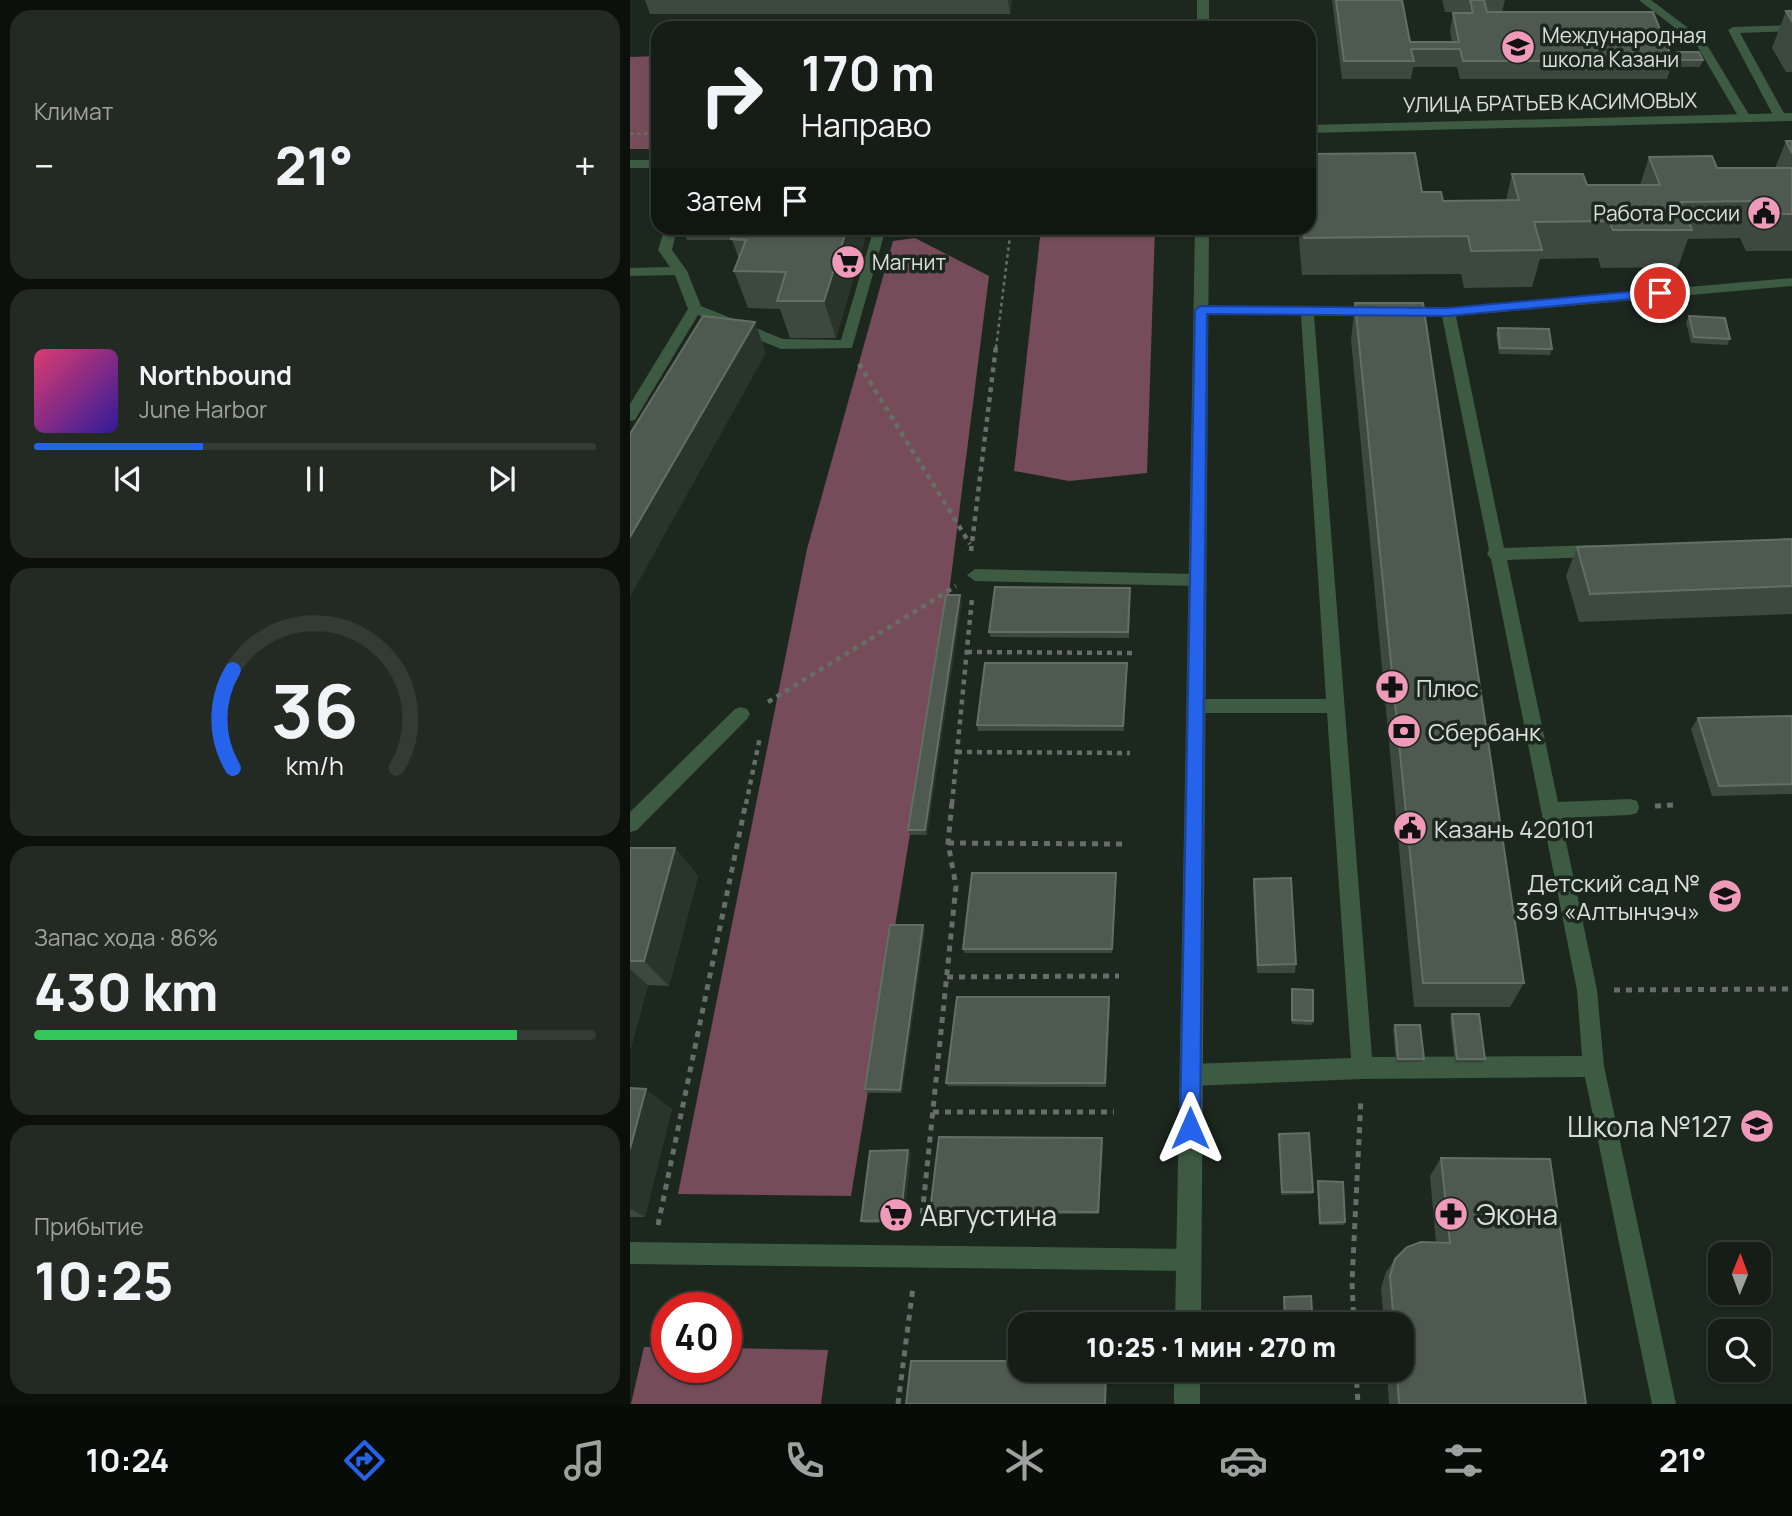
<!DOCTYPE html>
<html lang="ru">
<head>
<meta charset="utf-8">
<style>
  :root { --surface:#151d16; --page:#222a23; --text:#f1f3f6; --muted:#9da2a1; --line:#343b35; --accent:#2563eb }
  body { margin:0; font-family:Manrope,sans-serif; background:var(--page); color:var(--text); height:100vh; display:flex; flex-direction:column; font-size:26px; white-space:nowrap }
  * { box-sizing:border-box; margin:0 }
  p { font-size:23px; color:var(--muted) }
  .icon { flex:none; width:38px; height:38px; fill:none; stroke:currentColor; stroke-width:2; stroke-linecap:round; stroke-linejoin:round }
  .map { position:relative; flex:1; overflow:hidden }
  .sheet { display:flex; flex-direction:column; gap:10px; padding:10px; background:#0c100c; width:630px }
  .sheet>* { flex:none }
  .hud { position:absolute; left:21px; top:21px; width:665px; height:214px; border-radius:21px; box-shadow:0 2px 5px #0004,0 0 0 2px var(--line); background:#151d16; color:var(--text); overflow:hidden }
  .needle { width:46px; rotate:1deg }
  .buttons { position:absolute; left:1078px; top:1242px; display:grid; gap:14px }
  .buttons a { display:grid; place-items:center; width:63px; height:63px; border-radius:14px; background:var(--surface); box-shadow:0 2px 5px #0004,0 0 0 2px var(--line); font-size:35px }
  .speed { position:absolute; left:21px; top:1292px; display:flex; gap:14px; font-size:35px; font-weight:700; text-align:center }
  .speed>* { display:grid; place-content:center; width:91px; height:91px; border-radius:50%; background:var(--surface); box-shadow:0 2px 5px #0004,0 0 0 2px var(--line); line-height:1 }
  .speed .limit { border:10px solid #d22; background:#fff; color:#111 }
  .pin { position:absolute; display:grid; place-items:center; width:60px; height:60px; color:#fff; margin:-30px; border:4px solid #fff; border-radius:50%; box-shadow:0 2px 7px #0007 }
  .me { position:absolute; width:77px; margin:-38px; rotate:0deg; stroke-linejoin:round; filter:drop-shadow(0 0 5px #0008) }
  .turn { display:flex; align-items:center; gap:24px; height:147px; padding:0 35px; font-size:32px }
  .turn .icon { width:91px; height:91px; stroke-width:2.5 }
  .turn b { display:block; font-size:49px; line-height:60px }
  .then { display:flex; align-items:center; height:66px; padding:0 35px; background:#0003; gap:14px; font-size:26px }
  .big { font-size:52px; font-weight:800; line-height:1.1 }
  .sheet .card { flex:1; display:flex; flex-direction:column; justify-content:center; gap:10px; min-width:0; padding:0 24px; border-radius:21px; background:var(--page) }
  .sheet .dial { align-items:center; gap:0 }
  .dial svg { height:182px; overflow:visible; fill:none; stroke:var(--line); stroke-width:7; stroke-linecap:round; text-anchor:middle }
  .dial text { fill:var(--text); stroke:none }
  .song { display:flex; align-items:center; gap:21px }
  .cover { width:84px; height:84px; border-radius:10px; background:linear-gradient(135deg,hsl(340 70% 55%),hsl(250 70% 35%)) }
  .played { height:7px; border-radius:4px; background:linear-gradient(90deg,var(--accent) 30%,var(--line) 30%) }
  .keys { display:flex; justify-content:space-around; direction:ltr }
  .heat { display:flex; justify-content:space-between; align-items:center; font-size:38px; direction:ltr }
  .charge { height:10px; border-radius:5px; background:linear-gradient(90deg,#34c759 86%,var(--line) 0) }
  .trip { position:absolute; left:378px; top:1312px; width:406px; height:70px; border-radius:21px; background:var(--surface); box-shadow:0 2px 5px #0004,0 0 0 2px var(--line); font-weight:800; line-height:70px; text-align:center }
  .menu { display:flex; height:112px; justify-content:space-around; align-items:center; background:#080c09; color:var(--muted) }
  .menu .icon { width:49px; height:49px }
  .menu .selected { color:var(--accent) }
  .menu b { font-size:32px; color:var(--text) }
  main { display:flex; flex:1; min-height:0 }
  .map>svg:first-child { display:block }
</style>
</head>
<body>
<main>
<section class="sheet">
<div class="card"><p>Климат</p>
<div class="heat"><a>−</a><b class="big">21°</b><a>+</a></div>
</div>
<div class="card">
<div class="song"><i class="cover"></i><div><b>Northbound</b><p>June Harbor</p></div></div>
<div class="played"></div>
<div class="keys"><svg class="icon" aria-label="previous" viewBox="0 0 24 24"><path d="M18 5L8 12l10 7zM5 5v14"/></svg><svg class="icon" aria-label="pause" viewBox="0 0 24 24"><path d="M8 5v14M16 5v14"/></svg><svg class="icon" aria-label="next" viewBox="0 0 24 24"><path d="M6 5l10 7-10 7zM19 5v14"/></svg></div>
</div>
<div class="card dial"><svg viewBox="0 0 100 80">
<path d="M14 69A42 42 0 1 1 86 69"/>
<path d="M14 69A42 42 0 0 1 14 26" stroke="#2563eb"/>
<text x="50" y="56" font-size="32" font-weight="700">36</text>
<text x="50" y="72" font-size="11">km/h</text>
</svg></div>
<div class="card"><p>Запас хода · 86%</p><b class="big">430 km</b><div class="charge"></div></div>
<div class="card"><p>Прибытие</p><b class="big">10:25</b></div>
</section>
<div class="map">
<svg width="1162" height="1404" viewBox="0 0 1162 1404">
  <rect width="100%" height="100%" fill="#1c271e"/>
  <g fill="#764c5a">
    <path d="M 28,56 L 28,149 L 0,149 L 0,57 Z"/>
    <path d="M 411,228 L 525,228 L 517,473 L 439,481 L 384,471 Z"/>
    <path d="M 285,238 L 359,276 L 318,601 L 221,1196 L 48,1194 L 177,549 L 263,241 Z"/>
    <path d="M 14,1347 L 37,1347 L 37,1367 L 96,1367 L 96,1348 L 198,1350 L 191,1404 L 1,1404 Z"/>
  </g>
  <g fill="none" stroke-linecap="round" stroke-linejoin="round">
    <g stroke="#666f67" stroke-width="2.5" stroke-dasharray="3.5 3.5" stroke-linecap="butt">
      <path d="M 0,134 L 28,133"/>
      <path d="M 366,348 L 381,228"/>
    </g>
    <g stroke="#666f67" stroke-width="4.5" stroke-dasharray="5 5" stroke-linecap="butt">
      <path d="M 229,364 L 340,544"/>
      <path d="M 341,551 L 366,346"/>
      <path d="M 337,652 L 504,653"/>
      <path d="M 138,702 L 326,586"/>
      <path d="M 327,752 L 500,753"/>
      <path d="M 116,804 L 130,737"/>
      <path d="M 322,804 L 342,598"/>
    </g>
    <g stroke="#666f67" stroke-width="5" stroke-dasharray="6 6" stroke-linecap="butt">
      <path d="M 1025,806 L 1043,805"/>
      <path d="M 318,843 L 496,844"/>
      <path d="M 317,977 L 489,976"/>
      <path d="M 984,990 L 1162,989"/>
      <path d="M 303,1112 L 484,1112"/>
      <path d="M 28,1225 L 116,802"/>
      <path d="M 291,1226 L 326,886 L 318,843 L 322,802"/>
      <path d="M 724,1325 L 722,1282 L 731,1098"/>
      <path d="M 726,1370 L 728,1404"/>
      <path d="M 268,1404 L 283,1287"/>
    </g>
    <g fill="#3d5b42" fill-rule="evenodd">
      <path d="M 1009,0 L 1021,0 L 1074,40 L 1121,118 L 1119,121 L 1111,121 L 1066,44 Z"/>
      <path d="M 1162,25 L 1162,31 L 1110,33 L 1156,117 L 1150,121 L 1144,117 L 1098,30 L 1103,27 Z"/>
      <path d="M 35,228 L 47,228 L 42,250 L 57,271 L 71,306 L 153,339 L 211,340 L 244,228 L 256,228 L 222,348 L 151,349 L 68,315 L 5,420 L 0,421 L 0,404 L 58,309 L 45,275 L 0,276 L 0,268 L 40,267 L 28,250 Z"/>
      <path d="M 1162,278 L 1162,286 L 826,316 L 874,548 L 967,545 L 975,551 L 967,557 L 877,560 L 928,802 L 1000,799 L 1007,801 L 1009,807 L 1007,813 L 1000,815 L 931,818 L 967,990 L 974,1066 L 1046,1404 L 1022,1404 L 955,1077 L 732,1079 L 561,1086 L 554,1082 L 550,1075 L 554,1068 L 561,1064 L 721,1058 L 697,713 L 566,713 L 560,711 L 557,706 L 560,701 L 566,699 L 696,699 L 671,315 L 571,314 L 564,310 L 571,306 L 818,308 ZM 684,315 L 812,316 L 859,550 L 857,554 L 861,559 L 947,990 L 952,1056 L 742,1057 Z"/>
      <path d="M 345,569 L 567,574 L 575,580 L 567,586 L 345,581 L 337,575 Z"/>
      <path d="M 111,707 L 117,709 L 120,714 L 117,719 L 7,830 L 0,832 L 0,812 L 105,709 Z"/>
      <path d="M 0,1242 L 559,1249 L 567,1252 L 570,1260 L 567,1268 L 559,1271 L 0,1264 Z"/>
    </g>
    <g fill="#3d5b42" fill-rule="evenodd">
      <path d="M 1162,113 L 1162,121 L 679,133 L 679,125 Z"/>
      <rect x="0" y="160" width="28" height="8"/>
    </g>
    <g fill="#3d5b42" fill-rule="evenodd">
      <rect x="567" y="0" width="12" height="28"/>
      <path d="M 565,228 L 579,228 L 571,1325 L 545,1325 Z"/>
      <rect x="544" y="1370" width="26" height="34"/>
    </g>
  </g>
  <g fill="#3d483f">
    <path d="M 15,0 L 382,0 L 380,14 L 20,14 Z"/>
    <path d="M 702,0 L 772,0 L 780,42 L 822,42 L 820,31 L 823,13 L 836,12 L 815,12 L 812,0 L 875,0 L 872,12 L 857,12 L 1043,61 L 1037,79 L 830,79 L 827,67 L 783,67 L 781,79 L 712,79 Z"/>
    <path d="M 1156,11 L 1162,11 L 1162,72 L 1156,72 L 1142,48 Z"/>
    <path d="M 1047,52 L 1073,60 L 1070,67 L 1049,67 L 1045,59 Z"/>
    <path d="M 1156,141 L 1162,141 L 1162,251 L 1116,251 L 1110,238 L 1058,239 L 1048,267 L 971,268 L 968,258 L 910,259 L 902,287 L 834,288 L 831,274 L 672,275 L 668,228 L 679,228 L 792,192 L 813,201 L 876,200 L 882,174 L 957,185 L 1010,185 L 1019,157 L 1087,168 L 1145,168 Z"/>
    <path d="M 52,228 L 238,228 L 206,338 L 160,338 L 150,309 L 118,308 L 104,271 L 109,259 L 102,240 L 57,240 Z"/>
    <path d="M 725,303 L 894,983 L 880,1007 L 784,1007 L 721,340 Z"/>
    <path d="M 1059,316 L 1100,339 L 1097,345 L 1061,343 L 1056,322 Z"/>
    <path d="M 868,328 L 922,349 L 920,355 L 869,354 L 866,334 Z"/>
    <path d="M 1162,539 L 1162,614 L 949,622 L 936,576 L 947,547 Z"/>
    <path d="M 500,588 L 499,638 L 361,637 L 359,632 Z"/>
    <path d="M 332,601 L 297,835 L 280,835 L 278,830 Z"/>
    <path d="M 497,669 L 494,731 L 348,731 L 347,725 Z"/>
    <path d="M 1162,716 L 1162,794 L 1082,796 L 1061,729 L 1068,718 Z"/>
    <path d="M 0,848 L 45,848 L 68,876 L 39,986 L 18,985 L 0,1051 Z"/>
    <path d="M 486,878 L 482,953 L 335,953 L 333,949 Z"/>
    <path d="M 624,879 L 666,964 L 665,973 L 627,973 L 623,888 Z"/>
    <path d="M 295,929 L 272,1093 L 237,1093 L 235,1089 Z"/>
    <path d="M 662,989 L 683,1021 L 682,1025 L 662,1024 Z"/>
    <path d="M 480,1001 L 476,1087 L 318,1086 L 316,1083 Z"/>
    <path d="M 822,1014 L 855,1059 L 853,1063 L 825,1063 L 820,1018 Z"/>
    <path d="M 765,1025 L 794,1059 L 792,1062 L 766,1063 L 763,1029 Z"/>
    <path d="M 0,1088 L 42,1109 L 15,1217 L 0,1217 Z"/>
    <path d="M 649,1134 L 683,1192 L 682,1194 L 651,1195 Z"/>
    <path d="M 473,1141 L 469,1214 L 302,1214 L 300,1211 Z"/>
    <path d="M 278,1150 L 281,1154 L 274,1217 L 267,1223 L 234,1223 L 231,1221 Z"/>
    <path d="M 811,1158 L 956,1404 L 759,1404 L 757,1370 L 772,1370 L 772,1325 L 754,1325 L 751,1288 L 756,1272 L 765,1259 L 806,1243 L 800,1176 Z"/>
    <path d="M 688,1181 L 715,1222 L 714,1225 L 689,1225 L 687,1184 Z"/>
  </g>
  <g fill="#29342b">
    <path d="M 378,0 L 382,0 L 380,14 Z"/>
    <path d="M 217,228 L 238,228 L 206,338 L 194,301 Z"/>
    <path d="M 125,322 L 136,353 L 0,597 L 0,537 Z"/>
    <path d="M 330,595 L 332,601 L 297,835 L 295,830 Z"/>
    <path d="M 497,663 L 497,669 L 494,731 L 493,726 Z"/>
    <path d="M 45,848 L 68,876 L 39,986 L 14,961 Z"/>
    <path d="M 293,925 L 295,929 L 272,1093 L 270,1090 Z"/>
    <path d="M 0,969 L 18,985 L 0,1051 Z"/>
    <path d="M 479,997 L 480,1001 L 476,1087 L 475,1083 Z"/>
    <path d="M 16,1089 L 42,1109 L 15,1217 L 0,1209 L 0,1149 Z"/>
    <path d="M 472,1138 L 473,1141 L 469,1214 L 468,1212 Z"/>
    <path d="M 278,1150 L 281,1154 L 274,1217 L 267,1223 L 264,1220 Z"/>
    <path d="M 476,1370 L 477,1370 L 476,1404 L 475,1404 Z"/>
  </g>
  <g fill="#4e594f" stroke="#636e65" stroke-width="2">
    <path d="M 706,0 L 772,0 L 780,42 L 829,42 L 823,13 L 843,13 L 840,0 L 854,0 L 857,12 L 1023,12 L 1043,61 L 833,61 L 830,49 L 781,49 L 784,61 L 714,61 Z"/>
    <path d="M 1156,11 L 1162,11 L 1162,21 Z"/>
    <path d="M 1047,52 L 1069,52 L 1073,60 L 1051,60 Z"/>
    <path d="M 1156,141 L 1162,141 L 1162,153 Z"/>
    <path d="M 785,153 L 792,192 L 811,192 L 813,201 L 889,200 L 882,174 L 953,174 L 957,185 L 1030,185 L 1019,157 L 1082,156 L 1087,168 L 1162,168 L 1162,214 L 1131,214 L 1126,201 L 1051,202 L 1062,230 L 983,230 L 979,221 L 904,222 L 912,250 L 841,251 L 838,236 L 674,238 L 674,228 L 679,228 L 679,154 Z"/>
    <path d="M 106,228 L 217,228 L 194,301 L 147,301 L 156,272 L 104,271 L 116,240 L 101,239 Z"/>
    <path d="M 725,303 L 793,303 L 894,983 L 793,983 Z"/>
    <path d="M 73,316 L 125,322 L 0,537 L 0,434 Z"/>
    <path d="M 1059,316 L 1095,318 L 1100,339 L 1064,337 Z"/>
    <path d="M 868,328 L 919,329 L 922,349 L 870,348 Z"/>
    <path d="M 1162,539 L 1162,586 L 960,594 L 947,547 Z"/>
    <path d="M 365,587 L 500,588 L 498,632 L 359,632 Z"/>
    <path d="M 316,595 L 330,595 L 295,830 L 278,830 Z"/>
    <path d="M 355,663 L 497,663 L 493,726 L 347,725 Z"/>
    <path d="M 1162,716 L 1162,784 L 1089,786 L 1068,718 Z"/>
    <path d="M 0,848 L 45,848 L 14,961 L 0,961 Z"/>
    <path d="M 342,873 L 486,873 L 482,949 L 333,949 Z"/>
    <path d="M 661,878 L 666,964 L 628,965 L 624,879 Z"/>
    <path d="M 260,925 L 293,925 L 270,1090 L 235,1089 Z"/>
    <path d="M 662,989 L 683,990 L 683,1021 L 662,1020 Z"/>
    <path d="M 327,997 L 479,997 L 475,1083 L 316,1083 Z"/>
    <path d="M 822,1014 L 849,1014 L 855,1059 L 827,1059 Z"/>
    <path d="M 765,1025 L 790,1025 L 794,1059 L 768,1059 Z"/>
    <path d="M 0,1088 L 16,1089 L 0,1149 Z"/>
    <path d="M 679,1133 L 683,1192 L 652,1192 L 649,1134 Z"/>
    <path d="M 309,1137 L 472,1138 L 468,1212 L 300,1211 Z"/>
    <path d="M 278,1150 L 271,1214 L 264,1220 L 231,1221 L 240,1151 Z"/>
    <path d="M 811,1158 L 920,1159 L 956,1404 L 769,1404 L 767,1370 L 772,1370 L 772,1325 L 764,1325 L 760,1276 L 765,1259 L 777,1247 L 791,1242 L 820,1243 Z"/>
    <path d="M 688,1181 L 713,1182 L 715,1222 L 690,1223 Z"/>
    <path d="M 681,1296 L 683,1325 L 655,1325 L 654,1297 Z"/>
    <path d="M 281,1361 L 390,1361 L 390,1370 L 476,1370 L 475,1404 L 276,1404 Z"/>
  </g>
  <path fill="#2563eb" stroke="#184099" stroke-width="2" d="M 1030,289 L 1036,293 L 1034,296 L 818,316 L 577,314 L 570,1128 L 567,1135 L 560,1138 L 553,1135 L 550,1128 L 565,310 L 571,306 L 818,308 Z"/>
  <defs>
    <g id="school-disc" transform="scale(1.75)"><circle r="9.5" fill="#ef9ab8" stroke="#1c271e"/><path d="M0-5L7-2L0 1L-7-2ZM-4 1L0 2.5L4 1V4Q0 6-4 4Z" fill="#111"/></g>
    <g id="civic-disc" transform="scale(1.75)"><circle r="9.5" fill="#ef9ab8" stroke="#1c271e"/><path d="M-.6-6.5H3V-4.5H.6V-3L4-1V1h2V6H-6V1h2V-1L-.6-3ZM-1.2 2.5V6h2.4V2.5Z" fill="#111"/></g>
    <g id="supermarket-disc" transform="scale(1.75)"><circle r="9.5" fill="#ef9ab8" stroke="#1c271e"/><path d="M-6-5.5h2.5l.6 2H6L4.5 2H-2.5L-4.4-4H-6ZM-1.5 3.2a1.3 1.3 0 1 0 .1 0ZM3 3.2a1.3 1.3 0 1 0 .1 0Z" fill="#111"/></g>
    <g id="pharmacy-disc" transform="scale(1.75)"><circle r="9.5" fill="#ef9ab8" stroke="#1c271e"/><path d="M-2-6h4v4h4v4h-4v4h-4v-4h-4v-4h4Z" fill="#111"/></g>
    <g id="bank-disc" transform="scale(1.75)"><circle r="9.5" fill="#ef9ab8" stroke="#1c271e"/><path d="M-6-4H6V4H-6ZM0-2.3a2.3 2.3 0 1 0 0 4.6a2.3 2.3 0 1 0 0-4.6Z" fill="#111"/></g>
  </defs>
  <g fill-rule="evenodd">
    <use href="#school-disc" x="888" y="47"/>
    <use href="#civic-disc" x="1134" y="213"/>
    <use href="#supermarket-disc" x="218" y="262"/>
    <use href="#pharmacy-disc" x="762" y="687"/>
    <use href="#bank-disc" x="774" y="731"/>
    <use href="#civic-disc" x="780" y="828"/>
    <use href="#school-disc" x="1095" y="896"/>
    <use href="#school-disc" x="1127" y="1126"/>
    <use href="#pharmacy-disc" x="821" y="1214"/>
    <use href="#supermarket-disc" x="266" y="1215"/>
  </g>
  <g text-anchor="middle" dominant-baseline="central" stroke-width="7" stroke-linejoin="round" paint-order="stroke">
    <g font-size="21" fill="#d9e0da" stroke="#1c271e" text-anchor="start">
      <text x="912" y="35">Международная<tspan x="912" dy="24">школа Казани</tspan></text>
      <text x="1110" y="213" text-anchor="end">Работа России</text>
      <text x="242" y="262">Магнит</text>
    </g>
    <g font-size="21" fill="#d9e0da" stroke="#1c271e">
      <text transform="translate(920 102) rotate(-1)">УЛИЦА БРАТЬЕВ КАСИМОВЫХ</text>
    </g>
    <g font-size="24" fill="#d9e0da" stroke="#1c271e" text-anchor="start">
      <text x="786" y="687">Плюс</text>
      <text x="798" y="731">Сбербанк</text>
      <text x="804" y="828">Казань 420101</text>
      <text x="1070" y="882" text-anchor="end">Детский сад №<tspan x="1070" dy="28">369 «Алтынчэч»</tspan></text>
    </g>
    <g font-size="28" fill="#d9e0da" stroke="#1c271e" text-anchor="start">
      <text x="1102" y="1126" text-anchor="end">Школа №127</text>
      <text x="846" y="1214">Экона</text>
      <text x="290" y="1215">Августина</text>
    </g>
  </g>
</svg>
<div class="buttons">
<a><svg class="needle" viewBox="-14 -14 28 28"><path d="M0-13l5 13h-10z" fill="#e53935"/><path d="M0 13l5-13h-10z" fill="#9da2a1"/></svg></a>
<a><svg class="icon" aria-label="search" viewBox="0 0 24 24"><circle cx="10" cy="10" r="6"/><path d="M15 15l6 6"/></svg></a>
</div>
<div class="speed"><div class="limit">40</div></div>
<div class="pin" style="left:1030px;top:293px;background:#d93025"><svg class="icon" aria-label="arrive" viewBox="0 0 24 24"><path d="M6 21V4h12l-3 4 3 4H6"/></svg></div>
<svg class="me" style="left:560px;top:1128px" viewBox="-20 -20 40 40"><path d="M0-17L14 15 0 8-14 15z" fill="#2563eb" stroke="#fff" stroke-width="4"/></svg>
<div class="trip">10:25 · 1 мин · 270 m</div>
<div class="hud">
<div class="turn"><svg class="icon" aria-label="right" viewBox="0 0 24 24"><path d="M7 20v-9h11M14 6l5 5-5 5"/></svg><div><b>170 m</b>Направо</div></div>
<div class="then">Затем<svg class="icon" aria-label="arrive" viewBox="0 0 24 24"><path d="M6 21V4h12l-3 4 3 4H6"/></svg></div>
</div>
</div>
</main>
<nav class="menu">
<b>10:24</b>
<svg class="icon selected" aria-label="directions" viewBox="0 0 24 24"><path d="M12 3l9 9-9 9-9-9zM9 14v-3h6M13 9l2 2-2 2"/></svg>
<svg class="icon" aria-label="music" viewBox="0 0 24 24"><path d="M9 18V5l10-2v13"/><circle cx="6" cy="18" r="3"/><circle cx="16" cy="16" r="3"/></svg>
<svg class="icon" aria-label="phone" viewBox="0 0 24 24"><path d="M5 4h4l2 5-3 2q2 4 5 5l2-3 5 2v4C11 20 4 13 5 4z"/></svg>
<svg class="icon" aria-label="climate" viewBox="0 0 24 24"><path d="M12 3v18M4 7l16 10M4 17L20 7"/></svg>
<svg class="icon" aria-label="car" viewBox="0 0 24 24"><path d="M5 17H2v-5l4-1 3-4h7l3 4 3 1v5h-3M9 17h6M6 11h13"/><circle cx="7" cy="17" r="2"/><circle cx="17" cy="17" r="2"/></svg>
<svg class="icon" aria-label="filters" viewBox="0 0 24 24"><path d="M4 7h16M4 17h16"/><circle cx="9" cy="7" r="2"/><circle cx="15" cy="17" r="2"/></svg>
<b>21°</b>
</nav>
</body>
</html>
